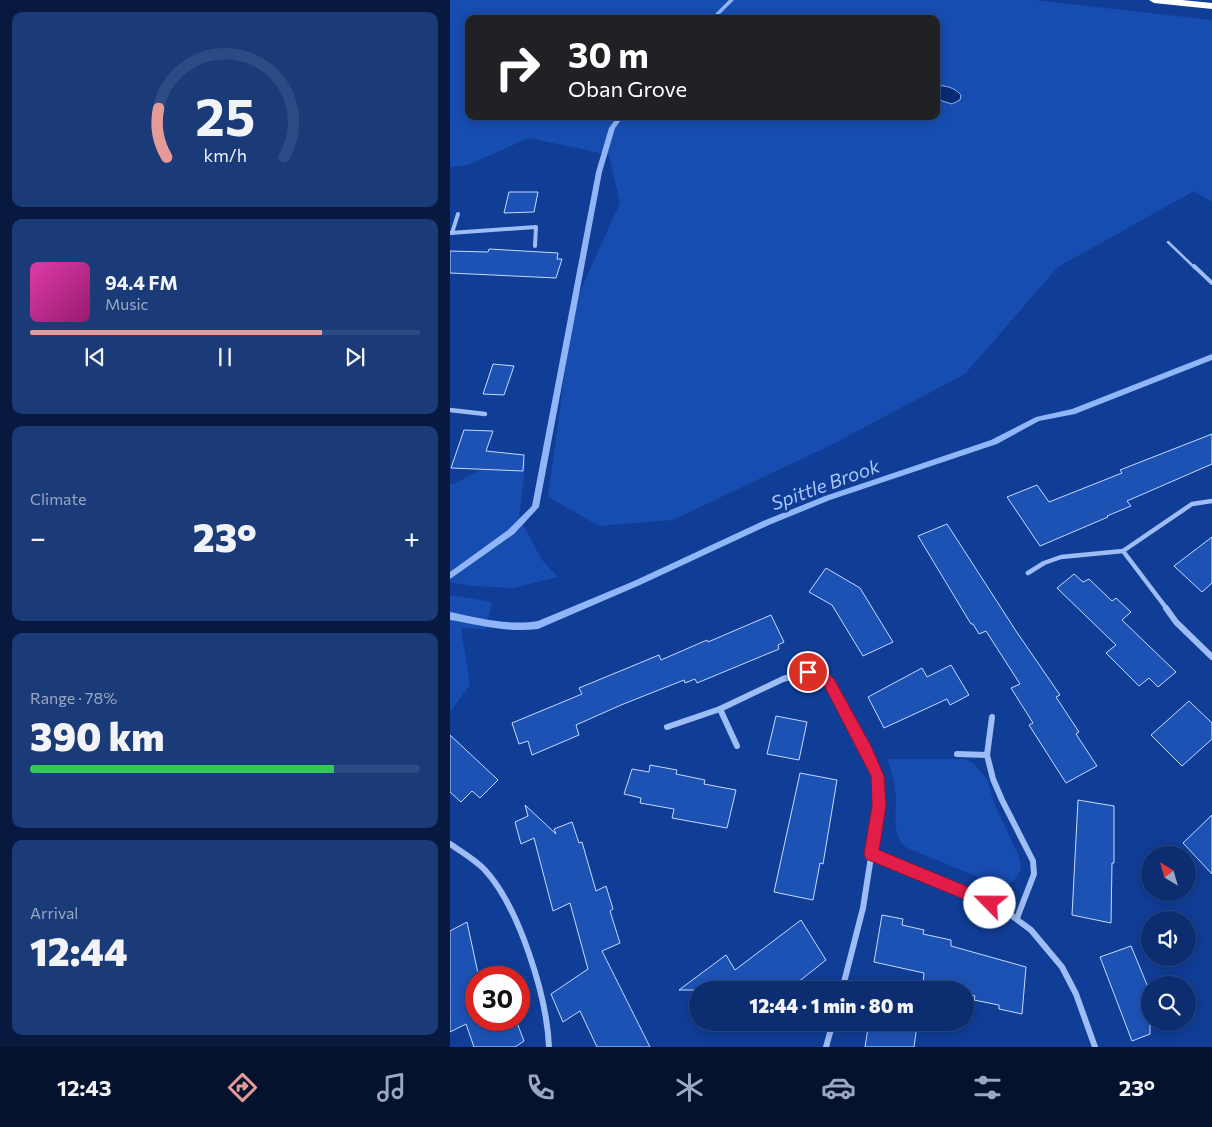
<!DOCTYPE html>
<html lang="en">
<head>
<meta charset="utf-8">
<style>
  :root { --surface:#0c2e70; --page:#1a3a78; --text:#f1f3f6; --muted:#9aa8c3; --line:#2c4a83; --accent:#e69b98 }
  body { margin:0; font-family:Commissioner,sans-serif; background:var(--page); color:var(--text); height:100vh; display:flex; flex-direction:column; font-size:19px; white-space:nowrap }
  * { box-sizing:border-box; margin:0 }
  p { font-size:16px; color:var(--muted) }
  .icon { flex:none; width:28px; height:28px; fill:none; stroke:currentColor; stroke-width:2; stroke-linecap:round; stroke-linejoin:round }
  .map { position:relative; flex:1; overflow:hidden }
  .side { display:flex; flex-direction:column; gap:12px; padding:12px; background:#07193e; width:450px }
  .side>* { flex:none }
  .banner { position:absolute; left:15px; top:15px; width:475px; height:105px; border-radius:10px; box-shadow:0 2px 12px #0003,0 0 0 1px var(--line); background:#202124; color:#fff; overflow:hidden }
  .needle { width:32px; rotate:323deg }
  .tools { position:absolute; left:691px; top:846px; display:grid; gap:10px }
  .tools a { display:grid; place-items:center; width:55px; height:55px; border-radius:50%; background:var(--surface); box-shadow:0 2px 12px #0003,0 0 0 1px var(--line); font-size:25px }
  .speed { position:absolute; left:15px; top:966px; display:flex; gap:10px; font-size:25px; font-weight:700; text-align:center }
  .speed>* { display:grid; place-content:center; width:65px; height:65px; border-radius:50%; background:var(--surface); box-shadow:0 2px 12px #0003,0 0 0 1px var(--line); line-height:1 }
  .speed .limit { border:8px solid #d22; background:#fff; color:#111 }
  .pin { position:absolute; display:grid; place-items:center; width:42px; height:42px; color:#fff; margin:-21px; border:2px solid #fff; border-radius:50%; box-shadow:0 1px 5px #0007 }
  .me { position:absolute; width:55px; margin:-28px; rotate:293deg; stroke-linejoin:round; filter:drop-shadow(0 0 4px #0008) }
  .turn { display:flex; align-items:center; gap:18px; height:105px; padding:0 20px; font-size:22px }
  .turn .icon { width:65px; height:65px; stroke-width:2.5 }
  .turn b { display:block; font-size:35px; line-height:42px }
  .big { font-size:38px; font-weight:800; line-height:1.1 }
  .side .tile { flex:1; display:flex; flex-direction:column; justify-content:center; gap:8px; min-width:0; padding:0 18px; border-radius:10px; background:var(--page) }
  .side .dial { align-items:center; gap:0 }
  .dial svg { height:130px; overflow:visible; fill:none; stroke:var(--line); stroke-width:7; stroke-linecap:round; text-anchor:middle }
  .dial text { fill:var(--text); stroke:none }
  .song { display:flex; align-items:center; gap:15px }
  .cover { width:60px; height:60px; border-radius:8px; background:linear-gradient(135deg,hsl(320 70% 55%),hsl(320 70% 35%)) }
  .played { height:5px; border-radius:2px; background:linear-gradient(90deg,var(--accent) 75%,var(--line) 75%) }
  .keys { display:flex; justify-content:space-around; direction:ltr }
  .heat { display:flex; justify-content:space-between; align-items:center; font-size:28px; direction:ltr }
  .charge { height:8px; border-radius:4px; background:linear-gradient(90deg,#34c759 78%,var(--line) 0) }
  .trip { position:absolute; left:239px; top:981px; width:285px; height:50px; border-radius:25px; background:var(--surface); box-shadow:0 2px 12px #0003,0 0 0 1px var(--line); font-weight:800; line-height:50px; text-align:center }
  .tab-bar { display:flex; height:80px; justify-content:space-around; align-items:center; background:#05122d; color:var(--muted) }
  .tab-bar .icon { width:35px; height:35px }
  .tab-bar .selected { color:var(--accent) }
  .tab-bar b { font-size:22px; color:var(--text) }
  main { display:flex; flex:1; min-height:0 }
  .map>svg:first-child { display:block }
</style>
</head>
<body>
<main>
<section class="side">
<div class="tile dial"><svg viewBox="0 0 100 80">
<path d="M14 69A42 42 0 1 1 86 69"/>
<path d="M14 69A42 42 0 0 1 9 39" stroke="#e69b98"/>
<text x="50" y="56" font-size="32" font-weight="700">25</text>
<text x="50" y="72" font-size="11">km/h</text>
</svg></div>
<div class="tile">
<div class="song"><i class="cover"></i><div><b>94.4 FM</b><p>Music</p></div></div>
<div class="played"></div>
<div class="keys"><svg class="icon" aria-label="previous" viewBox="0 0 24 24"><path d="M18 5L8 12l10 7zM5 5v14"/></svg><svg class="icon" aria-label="pause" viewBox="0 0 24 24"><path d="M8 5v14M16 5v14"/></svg><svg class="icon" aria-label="next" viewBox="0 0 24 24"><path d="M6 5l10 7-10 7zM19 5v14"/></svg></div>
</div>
<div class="tile"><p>Climate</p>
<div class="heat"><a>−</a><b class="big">23°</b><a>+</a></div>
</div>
<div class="tile"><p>Range · 78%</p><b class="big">390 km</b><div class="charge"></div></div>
<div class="tile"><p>Arrival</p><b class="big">12:44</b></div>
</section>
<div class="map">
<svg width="762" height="1047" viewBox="0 0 762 1047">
  <rect width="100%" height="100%" fill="#103d96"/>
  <g fill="#174db0" fill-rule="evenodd">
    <path d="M 0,0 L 584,0 L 762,20 L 762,202 L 744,191 L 608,267 L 515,374 L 379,446 L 223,520 L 149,526 L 98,497 L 124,305 L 170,203 L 159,155 L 79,138 L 18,165 L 0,167 ZM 19,19 L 486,19 L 486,116 L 19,116 Z"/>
    <path d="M 60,460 L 76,461 L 69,517 L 92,560 L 108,577 L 63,588 L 20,586 L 0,582 L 0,484 L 4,484 L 39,465 Z"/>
    <path d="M 0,595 L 42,602 L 36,629 L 11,628 L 20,685 L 0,712 Z"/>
    <path d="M 437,759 L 516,759 L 524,764 L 537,779 L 544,803 L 569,857 L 571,867 C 568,879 560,886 548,885 L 455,847 C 442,834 446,815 446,798 C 445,784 442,771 437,759 Z"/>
  </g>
  <path fill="#092b71" stroke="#90b6f8" d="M 486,85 C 496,86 504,87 511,95 L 510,100 L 502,104 L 492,101 L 486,95 Z"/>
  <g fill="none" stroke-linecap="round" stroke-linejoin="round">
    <g fill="#90b6f8" fill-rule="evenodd">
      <path d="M 279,0 L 284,0 L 265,19 L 260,19 Z"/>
      <path d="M 168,116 L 174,116 L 165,128 L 152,172 L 89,507 L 64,534 L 0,579 L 0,572 L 58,530 L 82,506 L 146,172 L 159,128 Z"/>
      <path d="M 762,354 L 762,360 L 625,414 L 589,421 L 547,444 L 380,500 L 319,525 L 190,585 L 88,629 C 58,633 30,625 0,620 L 0,612 C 29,618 58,626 88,621 L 184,581 L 313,521 L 375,496 L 541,440 L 586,417 L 622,409 Z"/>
    </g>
  </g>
  <g fill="#1d52b5" stroke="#c6dafe">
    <path d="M 59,192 L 88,192 L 84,212 L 54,213 Z"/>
    <path d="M 39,249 L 108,253 L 107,259 L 112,259 L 106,278 L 0,273 L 0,251 L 38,252 Z"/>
    <path d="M 43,364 L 64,366 L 54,395 L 33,394 Z"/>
    <path d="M 14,430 L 43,431 L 36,451 L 74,455 L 73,471 L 1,468 Z"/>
    <path d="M 762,434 L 762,464 L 677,501 L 681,506 L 657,516 L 658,517 L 590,546 L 557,497 L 587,485 L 599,502 L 672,473 L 670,470 Z"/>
    <path d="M 497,524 L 566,631 L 610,695 L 606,697 L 629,732 L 626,734 L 647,766 L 616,783 L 579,725 L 583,723 L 561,688 L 570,684 L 536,631 L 529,634 L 523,624 L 521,624 L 468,536 Z"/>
    <path d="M 762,537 L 762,583 L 752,592 L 724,566 Z"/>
    <path d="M 376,568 L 410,588 L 443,642 L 413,656 L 382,605 L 359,592 Z"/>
    <path d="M 624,574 L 633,582 L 639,579 L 662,601 L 666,598 L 681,612 L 672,620 L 726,672 L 708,687 L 699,678 L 689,686 L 656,653 L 666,645 L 607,588 Z"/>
    <path d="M 321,615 L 334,642 L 328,645 L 329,649 L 247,683 L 245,679 L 235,683 L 234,680 L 171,705 L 126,725 L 129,735 L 82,755 L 78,741 L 69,744 L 62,723 L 132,694 L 129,688 L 209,655 L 211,660 L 257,640 L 258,642 Z"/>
    <path d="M 501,665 L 519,695 L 500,705 L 497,699 L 434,728 L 418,697 L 472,668 L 477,677 Z"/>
    <path d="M 739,701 L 762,723 L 762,739 L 732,766 L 701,735 Z"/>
    <path d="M 326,716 L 357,722 L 349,760 L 317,754 Z"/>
    <path d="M 0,735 L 48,780 L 30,798 L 22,791 L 11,802 L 0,792 Z"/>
    <path d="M 200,765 L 227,770 L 226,774 L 255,780 L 254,784 L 286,790 L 277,828 L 222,818 L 224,809 L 190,803 L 191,798 L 174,794 L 182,769 L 199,772 Z"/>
    <path d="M 350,773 L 387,780 L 373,864 L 370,863 L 363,900 L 324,892 Z"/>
    <path d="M 628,800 L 664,806 L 664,863 L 662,863 L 661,923 L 622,915 Z"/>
    <path d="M 75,805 L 106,834 L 104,829 L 122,822 L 129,843 L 132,842 L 146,891 L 156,886 L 163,909 L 160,911 L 170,943 L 152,951 L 200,1047 L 147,1047 L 130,1011 L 113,1022 L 101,994 L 138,969 L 120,903 L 103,911 L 84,838 L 71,844 L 65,822 L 78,816 Z"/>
    <path d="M 762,815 L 762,874 L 733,843 Z"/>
    <path d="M 432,915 L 453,919 L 452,925 L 474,930 L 473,934 L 501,940 L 501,946 L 576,967 L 572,1014 L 549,1009 L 549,1005 L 524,1000 L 525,996 L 515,994 L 515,990 L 500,990 L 473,984 L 474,973 L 424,962 Z"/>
    <path d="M 351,920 L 376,960 L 338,990 L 229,990 L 276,955 L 285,970 Z"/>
    <path d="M 17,922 L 29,978 L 26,978 L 26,1018 L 23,1020 L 66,1020 L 74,1041 L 65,1047 L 24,1047 L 16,1024 L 0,1032 L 0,931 Z"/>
    <path d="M 681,946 L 700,992 L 700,1034 L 682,1041 L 650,957 Z"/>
    <path d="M 419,1022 L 456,1022 L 467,1025 L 464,1047 L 415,1047 Z"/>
  </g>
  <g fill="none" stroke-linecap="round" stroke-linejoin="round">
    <path stroke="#9ebdf4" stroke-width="2.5" d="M 718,242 L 745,268"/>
    <path stroke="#9ebdf4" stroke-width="4" d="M 744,266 L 762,283"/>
    <g stroke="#9ebdf4" stroke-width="4">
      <path d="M 0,233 L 86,227 L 85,246"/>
      <path d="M 2,233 L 8,214"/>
    </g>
    <g stroke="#9ebdf4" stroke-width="4.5">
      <path d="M 0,410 L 35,414"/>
      <path d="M 673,551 L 717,609"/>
      <path d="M 578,573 L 594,563 L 611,557 L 673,551 L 742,504 L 762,501"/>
    </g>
    <g stroke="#9ebdf4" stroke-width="6">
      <path d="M 716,608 L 726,622 L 762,657"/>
      <path d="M 270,709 L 333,679 L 357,672 L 366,673 L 373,678 L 389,699 L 428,776 L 429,806 L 413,908 L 392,990"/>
      <path d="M 217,727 L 270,709 L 287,746"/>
      <path d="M 507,754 L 537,755 L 542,717"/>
      <path d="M 537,755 L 543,779 L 552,800 L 583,861 L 584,874 L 567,918"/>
      <path d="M 0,844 C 12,852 24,859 34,869 C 69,906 97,997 99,1047"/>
      <path d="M 421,854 L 550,907 L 581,930 L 612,967 L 626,994 L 645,1047"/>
      <path d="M 376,1047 L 383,1022"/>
    </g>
    <path fill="#fff" fill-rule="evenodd" d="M 699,0 L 732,0 L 762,3 L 762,9 L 704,3 Z"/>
  </g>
  <path fill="#e11d48" stroke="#92132f" d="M 358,666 L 377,672 L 384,679 L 421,746 L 434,776 L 436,806 L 429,850 L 545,898 L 547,903 L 545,908 L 540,910 L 416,859 L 414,854 L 422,806 L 421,776 L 375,687 L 369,681 L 353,676 L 351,672 L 353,668 Z"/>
  <g text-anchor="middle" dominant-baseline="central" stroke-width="5" stroke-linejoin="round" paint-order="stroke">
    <g font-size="19" font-style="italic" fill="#abc7fb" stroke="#103d96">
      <text transform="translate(375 484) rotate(-20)">Spittle Brook</text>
    </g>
  </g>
</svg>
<div class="tools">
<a><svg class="needle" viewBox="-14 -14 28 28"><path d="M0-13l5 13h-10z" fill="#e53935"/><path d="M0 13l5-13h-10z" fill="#9aa8c3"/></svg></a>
<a><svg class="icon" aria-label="sound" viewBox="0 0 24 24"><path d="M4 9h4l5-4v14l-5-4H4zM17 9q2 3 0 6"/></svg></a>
<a><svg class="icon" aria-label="search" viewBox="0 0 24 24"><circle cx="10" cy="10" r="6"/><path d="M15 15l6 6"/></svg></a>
</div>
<div class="speed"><div class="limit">30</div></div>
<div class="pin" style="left:358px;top:672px;background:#d93025"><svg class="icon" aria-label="arrive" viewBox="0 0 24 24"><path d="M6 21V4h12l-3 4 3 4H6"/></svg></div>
<svg class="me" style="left:540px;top:903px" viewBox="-20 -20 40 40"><circle r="19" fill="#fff"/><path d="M0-13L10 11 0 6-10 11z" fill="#e11d48"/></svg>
<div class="trip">12:44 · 1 min · 80 m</div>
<div class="banner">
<div class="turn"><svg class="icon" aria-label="right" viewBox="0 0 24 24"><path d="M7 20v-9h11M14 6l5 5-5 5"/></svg><div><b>30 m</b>Oban Grove</div></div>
</div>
</div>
</main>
<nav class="tab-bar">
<b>12:43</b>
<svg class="icon selected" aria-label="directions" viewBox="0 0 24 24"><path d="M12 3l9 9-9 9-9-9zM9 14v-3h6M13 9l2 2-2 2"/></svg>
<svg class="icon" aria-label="music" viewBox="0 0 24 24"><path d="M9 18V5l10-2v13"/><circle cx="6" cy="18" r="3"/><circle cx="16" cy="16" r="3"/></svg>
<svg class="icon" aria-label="phone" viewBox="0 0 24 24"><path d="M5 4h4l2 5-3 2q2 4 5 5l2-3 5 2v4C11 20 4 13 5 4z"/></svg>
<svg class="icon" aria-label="climate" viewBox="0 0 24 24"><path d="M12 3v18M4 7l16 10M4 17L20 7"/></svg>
<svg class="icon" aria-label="car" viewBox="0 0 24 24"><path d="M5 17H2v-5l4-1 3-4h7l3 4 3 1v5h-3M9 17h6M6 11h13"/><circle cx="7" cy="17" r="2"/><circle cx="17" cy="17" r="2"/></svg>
<svg class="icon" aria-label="filters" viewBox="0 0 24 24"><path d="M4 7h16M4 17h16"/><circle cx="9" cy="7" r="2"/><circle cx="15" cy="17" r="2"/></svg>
<b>23°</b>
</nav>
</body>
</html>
